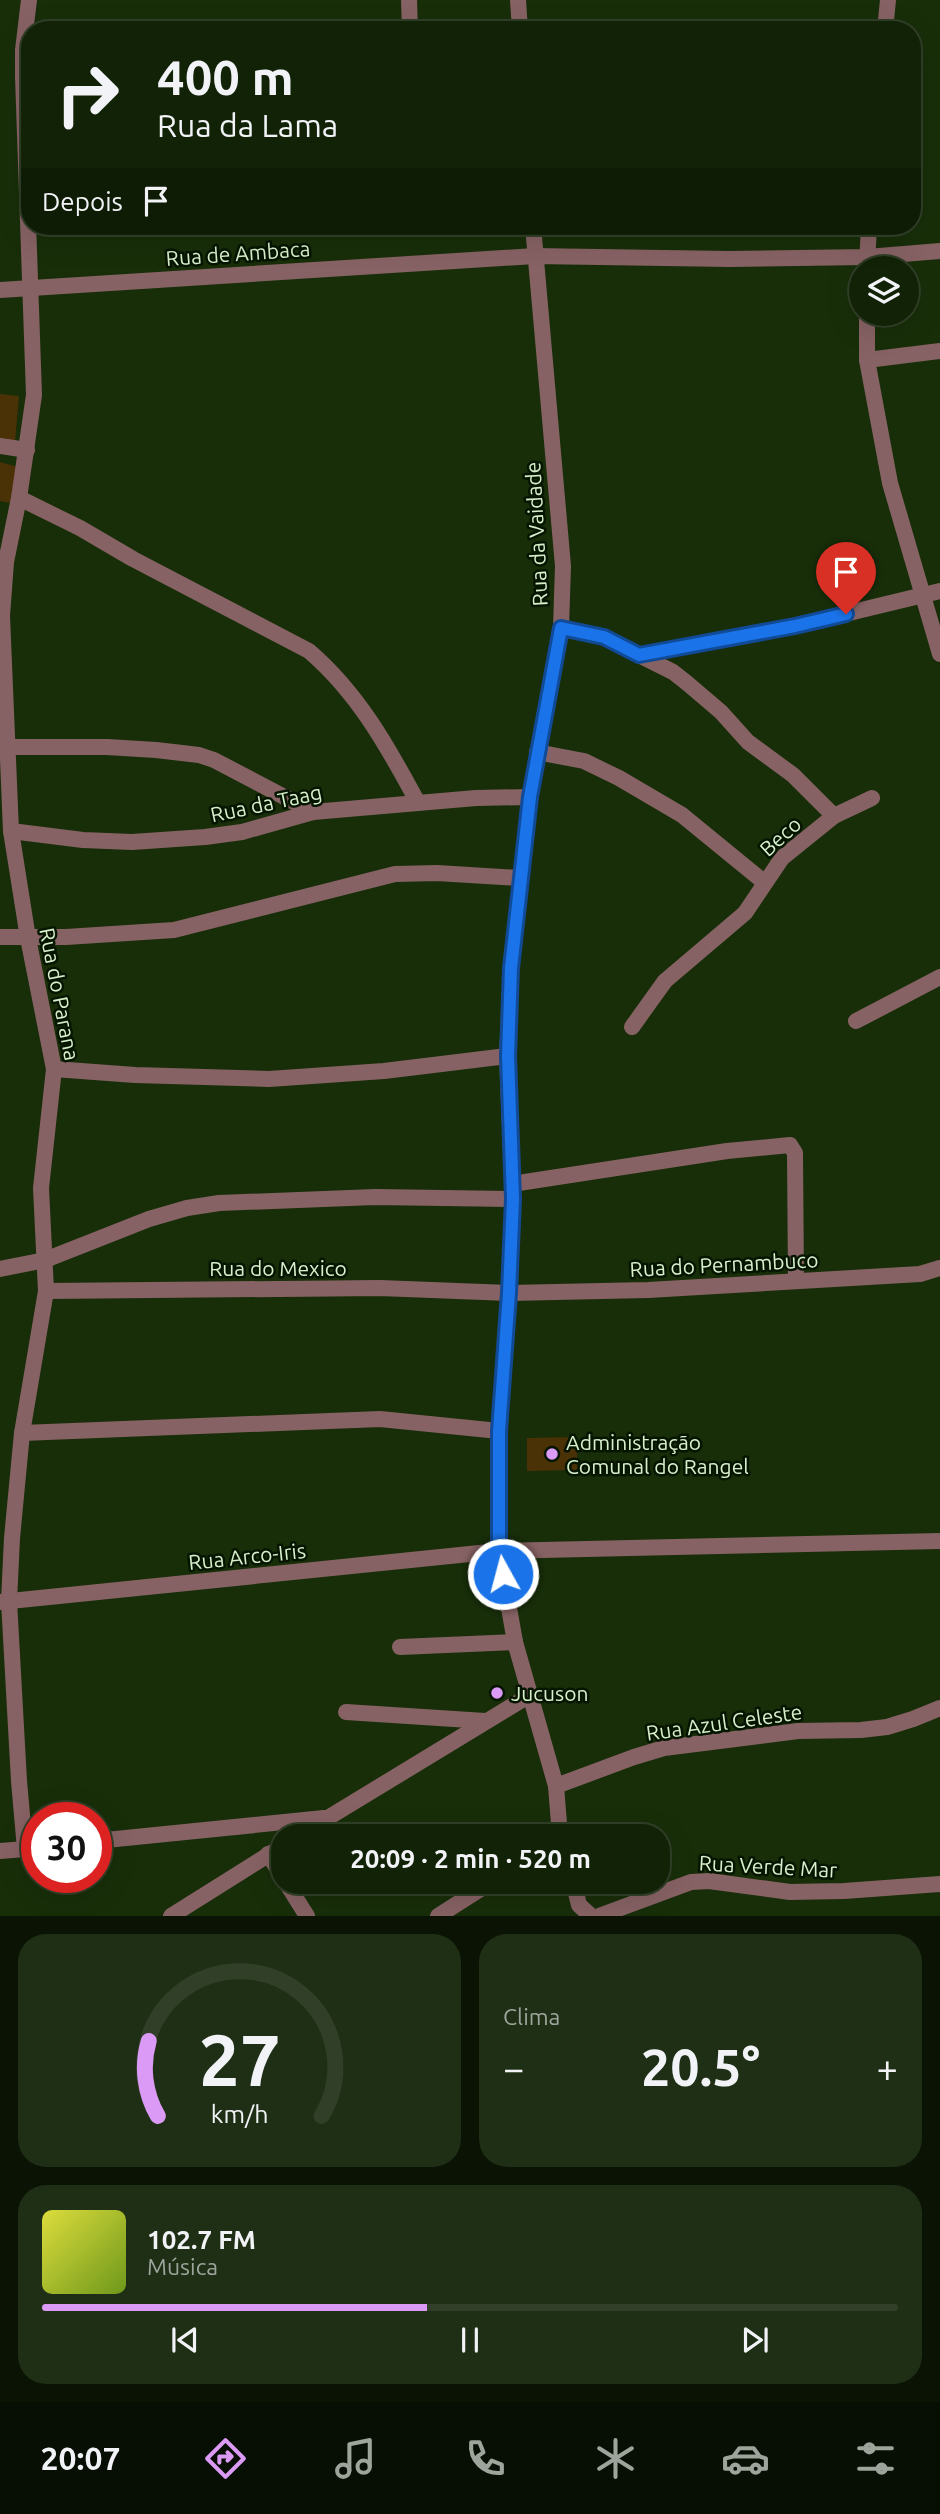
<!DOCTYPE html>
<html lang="pt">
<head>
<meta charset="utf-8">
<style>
  :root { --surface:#122207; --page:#1f2f15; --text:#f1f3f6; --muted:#9ca49b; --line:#313f28; --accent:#da9af6 }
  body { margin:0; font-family:Ubuntu,sans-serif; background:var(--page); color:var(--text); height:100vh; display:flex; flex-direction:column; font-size:26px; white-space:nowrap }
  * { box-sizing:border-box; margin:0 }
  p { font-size:23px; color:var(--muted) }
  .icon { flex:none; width:38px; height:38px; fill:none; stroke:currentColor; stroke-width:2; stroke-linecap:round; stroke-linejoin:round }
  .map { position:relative; height:1916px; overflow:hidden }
  .sheet { display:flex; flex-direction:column; gap:18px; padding:18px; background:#0a1304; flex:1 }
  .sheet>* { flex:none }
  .guide { position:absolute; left:21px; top:21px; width:900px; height:214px; border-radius:28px; box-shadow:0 7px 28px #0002,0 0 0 2px var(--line); background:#122207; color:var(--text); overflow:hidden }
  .buttons { position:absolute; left:849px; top:256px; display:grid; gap:14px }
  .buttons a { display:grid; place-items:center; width:70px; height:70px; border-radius:50%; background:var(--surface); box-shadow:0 7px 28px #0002,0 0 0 2px var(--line); font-size:35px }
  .speed { position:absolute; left:21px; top:1802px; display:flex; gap:14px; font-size:35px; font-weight:700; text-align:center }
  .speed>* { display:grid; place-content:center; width:91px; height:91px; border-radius:50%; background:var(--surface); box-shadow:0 7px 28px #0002,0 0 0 2px var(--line); line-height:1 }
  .speed .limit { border:10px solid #d22; background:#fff; color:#111 }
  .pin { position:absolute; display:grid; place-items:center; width:60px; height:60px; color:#fff; margin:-72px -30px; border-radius:50% 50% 50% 0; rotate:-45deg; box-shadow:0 0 7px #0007 }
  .pin .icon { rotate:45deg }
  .me { position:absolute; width:77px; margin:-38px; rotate:353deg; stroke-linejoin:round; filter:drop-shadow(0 0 5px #0008) }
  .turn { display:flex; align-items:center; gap:24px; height:147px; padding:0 21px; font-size:32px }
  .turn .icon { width:91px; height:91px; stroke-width:2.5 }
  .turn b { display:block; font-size:49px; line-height:60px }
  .then { display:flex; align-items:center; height:66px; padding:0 21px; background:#0003; gap:14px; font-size:26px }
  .big { font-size:52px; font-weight:700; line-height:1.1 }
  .sheet .widget { flex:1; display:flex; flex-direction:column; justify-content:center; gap:10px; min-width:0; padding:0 24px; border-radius:28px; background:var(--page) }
  .sheet .dial { align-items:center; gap:0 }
  .dial svg { height:182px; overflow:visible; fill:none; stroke:var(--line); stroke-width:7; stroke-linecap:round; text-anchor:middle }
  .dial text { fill:var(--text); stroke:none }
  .song { display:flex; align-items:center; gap:21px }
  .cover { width:84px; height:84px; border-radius:10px; background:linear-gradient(135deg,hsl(60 70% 55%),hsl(80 70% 35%)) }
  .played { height:7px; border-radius:4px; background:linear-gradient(90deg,var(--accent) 45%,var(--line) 45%) }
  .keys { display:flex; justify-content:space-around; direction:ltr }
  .heat { display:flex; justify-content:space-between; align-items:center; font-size:38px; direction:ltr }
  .sheet .tiles { flex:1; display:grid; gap:18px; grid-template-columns:1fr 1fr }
  .widget:last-child { grid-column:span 2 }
  .trip { position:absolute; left:271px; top:1824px; width:399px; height:70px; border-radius:28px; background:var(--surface); box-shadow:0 7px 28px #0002,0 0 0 2px var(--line); font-weight:700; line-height:70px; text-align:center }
  .tab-bar { display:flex; height:112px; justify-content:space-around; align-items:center; background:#070e03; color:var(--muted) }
  .tab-bar .icon { width:49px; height:49px }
  .tab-bar .selected { color:var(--accent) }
  .tab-bar b { font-size:32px; color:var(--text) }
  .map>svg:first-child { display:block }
</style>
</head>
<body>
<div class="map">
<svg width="940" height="1916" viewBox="0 0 940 1916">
  <rect width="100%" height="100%" fill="#182e09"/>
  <g fill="#4a3106">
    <path d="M 0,394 L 19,396 L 15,442 L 0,440 Z"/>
    <path d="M 0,462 L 18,467 L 10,503 L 0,501 Z"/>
    <path d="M 577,1437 L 577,1470 L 527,1471 L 527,1438 Z"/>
  </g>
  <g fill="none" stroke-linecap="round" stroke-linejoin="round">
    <g stroke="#876264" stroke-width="16">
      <path d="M 409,0 L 410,30"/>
      <path d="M 518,0 L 520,30"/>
      <path d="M 885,30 L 888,0"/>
      <path d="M 533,226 L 563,566 L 561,628 L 530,797 L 511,968 L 507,1056 L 513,1199 L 509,1293 L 499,1431 L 499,1551 L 515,1642 L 556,1786 L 560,1836"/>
      <path d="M 867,265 L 869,226"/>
      <path d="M 0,290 L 535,256 L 729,259 L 867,257 L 940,251"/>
      <path d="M 867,313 L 867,360 L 890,483 L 940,654"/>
      <path d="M 867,360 L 940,351"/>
      <path d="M 0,446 L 27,450"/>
      <path d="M 19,498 L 80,528 L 133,559 L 309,651 C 358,693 388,747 418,803"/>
      <path d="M 561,628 L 604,637 L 639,655 L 795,626 L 940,591"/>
      <path d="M 639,655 L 673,672 L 687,683 L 721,712 L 748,742 L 793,775 L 834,816"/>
      <path d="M 8,747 L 107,747 L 156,750 L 199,755 L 214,760 L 313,812"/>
      <path d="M 537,752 L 584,761 L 619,778 L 682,815 L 764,882"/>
      <path d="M 11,831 L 83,840 L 132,842 L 205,837 L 242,832 L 313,812 L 476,798 L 530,797"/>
      <path d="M 0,937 L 66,937 L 174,930 L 395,874 L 437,873 L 519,878"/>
      <path d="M 856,1021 L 940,977"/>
      <path d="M 632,1027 L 665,981 L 745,913 L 782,858 L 834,816 L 872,798"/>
      <path d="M 54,1069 L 135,1075 L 269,1079 L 384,1071 L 507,1056"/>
      <path d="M 512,1184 L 727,1151 L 790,1145 L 795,1153 L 796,1281"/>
      <path d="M 0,1269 L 45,1260 L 149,1219 L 187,1208 L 219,1203 L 375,1197 L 513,1199"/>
      <path d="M 46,1291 L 380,1288 L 509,1293 L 648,1290 L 920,1274 L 940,1268"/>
      <path d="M 22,1433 L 380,1419 L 499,1431"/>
      <path d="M 0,1602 L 499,1551 L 940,1541"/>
      <path d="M 400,1647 L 515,1642"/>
      <path d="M 346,1712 L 485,1721"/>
      <path d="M 556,1786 L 634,1757 L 664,1748 L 798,1731 L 861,1730 L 887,1727 L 913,1719 L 940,1708"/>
      <path d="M 298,1836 L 530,1695"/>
      <path d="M 96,1841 L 324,1818"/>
      <path d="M 25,1849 L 19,1781 L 9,1601 L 12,1538 L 22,1433 L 46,1291 L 41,1188 L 54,1069 L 28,938 L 11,831 L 2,616 L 6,562 L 19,498 L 34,395 L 23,77 L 23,50 L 29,0"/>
      <path d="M 0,1851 L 37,1848"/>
      <path d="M 268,1854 L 284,1879"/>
      <path d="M 285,1881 L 307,1916"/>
      <path d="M 573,1881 L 579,1905 L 591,1916"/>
      <path d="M 171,1916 L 284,1845"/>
      <path d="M 438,1916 L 493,1881"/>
      <path d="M 599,1916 L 691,1882 L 709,1881 L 790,1892 L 844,1891 L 940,1884"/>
    </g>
  </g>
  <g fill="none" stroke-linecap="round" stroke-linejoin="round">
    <g stroke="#114b97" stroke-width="18">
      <path id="route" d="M 503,1574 L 499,1552 L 499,1431 L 509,1293 L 513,1199 L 508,1056 L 511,968 L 530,797 L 561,628 L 604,637 L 639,655 L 795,626 L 846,614"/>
    </g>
    <use href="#route" stroke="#1a73e8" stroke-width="12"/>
  </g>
  <g fill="#da9af6" stroke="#051500" stroke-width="2.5">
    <circle cx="552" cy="1454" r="7"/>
    <circle cx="497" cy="1693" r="7"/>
  </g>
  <g text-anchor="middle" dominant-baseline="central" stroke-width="5" stroke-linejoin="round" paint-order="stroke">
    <g font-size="21" fill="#d7efcb" stroke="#051500">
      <text transform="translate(238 253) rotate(-4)">Rua de Ambaca</text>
      <text transform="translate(536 534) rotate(-93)">Rua da Vaidade</text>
      <text transform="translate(266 803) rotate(-12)">Rua da Taag</text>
      <text transform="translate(780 836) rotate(-42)">Beco</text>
      <text transform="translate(60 994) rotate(79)">Rua do Parana</text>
      <text transform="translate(724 1264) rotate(-3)">Rua do Pernambuco</text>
      <text x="278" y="1268">Rua do Mexico</text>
      <text transform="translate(247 1556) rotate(-6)">Rua Arco-Iris</text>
      <text transform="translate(724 1722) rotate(-8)">Rua Azul Celeste</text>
      <text transform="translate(768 1866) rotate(3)">Rua Verde Mar</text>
    </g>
    <g font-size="21" fill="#d7efcb" stroke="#051500" text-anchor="start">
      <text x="566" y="1442">Administração<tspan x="566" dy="24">Comunal do Rangel</tspan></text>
      <text x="511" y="1693">Jucuson</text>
    </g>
  </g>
</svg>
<div class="buttons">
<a><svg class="icon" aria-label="layers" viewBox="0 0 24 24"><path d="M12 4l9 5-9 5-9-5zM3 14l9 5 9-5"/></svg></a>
</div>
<div class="speed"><div class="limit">30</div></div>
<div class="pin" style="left:846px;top:614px;background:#d93025"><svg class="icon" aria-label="arrive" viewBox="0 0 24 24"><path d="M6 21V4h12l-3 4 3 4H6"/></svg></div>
<svg class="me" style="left:503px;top:1574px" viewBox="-20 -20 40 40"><circle r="17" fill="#1a73e8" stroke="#fff" stroke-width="3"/><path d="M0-11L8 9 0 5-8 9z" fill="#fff"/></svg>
<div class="trip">20:09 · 2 min · 520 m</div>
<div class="guide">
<div class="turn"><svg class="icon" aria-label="right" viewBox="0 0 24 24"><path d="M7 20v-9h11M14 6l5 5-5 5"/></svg><div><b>400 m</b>Rua da Lama</div></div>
<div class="then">Depois<svg class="icon" aria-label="arrive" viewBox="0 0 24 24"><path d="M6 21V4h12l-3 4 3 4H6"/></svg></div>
</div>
</div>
<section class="sheet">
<div class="tiles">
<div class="widget dial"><svg viewBox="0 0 100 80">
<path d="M14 69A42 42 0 1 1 86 69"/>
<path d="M14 69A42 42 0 0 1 10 36" stroke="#da9af6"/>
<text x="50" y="56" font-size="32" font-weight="700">27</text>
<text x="50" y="72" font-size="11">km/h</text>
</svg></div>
<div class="widget"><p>Clima</p>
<div class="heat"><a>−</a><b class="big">20.5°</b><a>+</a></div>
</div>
<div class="widget">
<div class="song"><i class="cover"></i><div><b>102.7 FM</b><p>Música</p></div></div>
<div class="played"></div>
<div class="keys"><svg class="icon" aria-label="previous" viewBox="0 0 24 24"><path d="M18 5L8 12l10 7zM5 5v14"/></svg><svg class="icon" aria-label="pause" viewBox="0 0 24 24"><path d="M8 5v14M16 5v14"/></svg><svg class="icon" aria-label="next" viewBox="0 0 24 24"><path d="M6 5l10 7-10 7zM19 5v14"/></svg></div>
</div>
</div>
</section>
<nav class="tab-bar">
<b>20:07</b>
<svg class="icon selected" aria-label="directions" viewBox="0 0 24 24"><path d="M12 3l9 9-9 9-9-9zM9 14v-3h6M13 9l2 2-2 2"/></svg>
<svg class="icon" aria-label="music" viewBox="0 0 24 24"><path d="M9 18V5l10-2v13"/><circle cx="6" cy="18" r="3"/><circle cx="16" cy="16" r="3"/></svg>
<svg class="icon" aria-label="phone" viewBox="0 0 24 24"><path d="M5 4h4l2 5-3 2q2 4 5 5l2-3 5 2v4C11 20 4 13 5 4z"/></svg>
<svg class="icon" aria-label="climate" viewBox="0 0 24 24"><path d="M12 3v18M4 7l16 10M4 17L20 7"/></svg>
<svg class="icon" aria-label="car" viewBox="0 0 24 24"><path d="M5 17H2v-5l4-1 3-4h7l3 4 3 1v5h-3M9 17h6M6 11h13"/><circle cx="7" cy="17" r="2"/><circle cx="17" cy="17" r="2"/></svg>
<svg class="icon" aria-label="filters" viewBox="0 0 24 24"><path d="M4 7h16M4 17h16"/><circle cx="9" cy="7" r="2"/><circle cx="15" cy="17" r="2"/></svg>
</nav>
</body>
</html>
